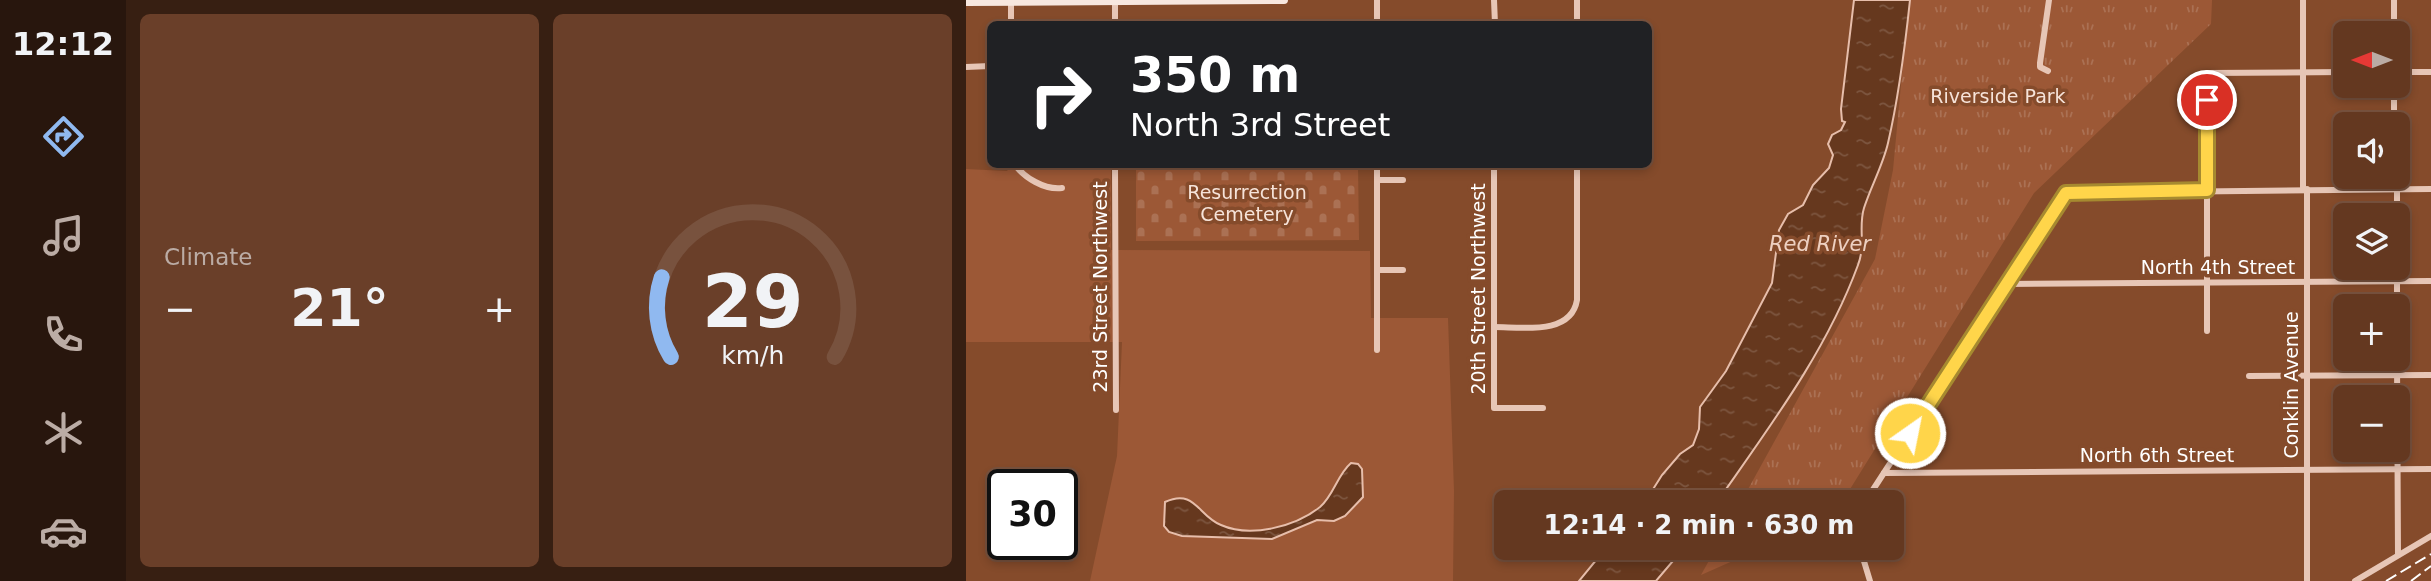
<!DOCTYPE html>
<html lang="en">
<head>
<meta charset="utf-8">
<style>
  :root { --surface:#643820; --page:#6a3f29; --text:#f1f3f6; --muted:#bbaca5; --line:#78523e; --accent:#90b9f0 }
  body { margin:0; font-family:"DejaVu Sans",sans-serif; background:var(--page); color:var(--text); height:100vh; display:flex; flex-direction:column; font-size:26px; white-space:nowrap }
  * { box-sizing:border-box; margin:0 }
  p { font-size:23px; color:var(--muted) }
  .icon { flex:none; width:38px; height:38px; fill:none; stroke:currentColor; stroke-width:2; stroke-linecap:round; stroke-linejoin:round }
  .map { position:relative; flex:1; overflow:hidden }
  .side { display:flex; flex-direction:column; gap:14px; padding:14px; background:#371f12; width:840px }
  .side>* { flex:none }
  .guide { position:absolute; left:21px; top:21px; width:665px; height:147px; border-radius:10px; box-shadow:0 4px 10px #0003,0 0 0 2px var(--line); background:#202124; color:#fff; overflow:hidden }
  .needle { width:46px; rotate:270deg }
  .buttons { position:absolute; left:1367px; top:21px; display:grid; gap:14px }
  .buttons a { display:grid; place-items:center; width:77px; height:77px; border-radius:10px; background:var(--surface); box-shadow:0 4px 10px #0003,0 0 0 2px var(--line); font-size:35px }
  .speed { position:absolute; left:21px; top:469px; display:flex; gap:14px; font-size:35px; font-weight:700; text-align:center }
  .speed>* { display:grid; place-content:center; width:91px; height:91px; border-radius:50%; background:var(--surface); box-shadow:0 4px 10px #0003,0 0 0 2px var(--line); line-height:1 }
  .speed .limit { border:4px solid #111; border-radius:10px; background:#fff; color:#111 }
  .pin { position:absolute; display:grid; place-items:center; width:60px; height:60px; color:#fff; margin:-30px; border:4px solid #fff; border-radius:50%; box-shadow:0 2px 7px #0007 }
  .me { position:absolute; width:77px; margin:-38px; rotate:33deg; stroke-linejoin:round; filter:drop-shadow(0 0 5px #0008) }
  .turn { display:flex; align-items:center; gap:24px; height:147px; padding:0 28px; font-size:32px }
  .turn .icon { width:91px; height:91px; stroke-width:2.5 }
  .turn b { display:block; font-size:49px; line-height:60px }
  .big { font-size:52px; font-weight:700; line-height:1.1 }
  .side .card { flex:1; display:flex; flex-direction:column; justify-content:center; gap:10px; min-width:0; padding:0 24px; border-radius:10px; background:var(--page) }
  .side .dial { align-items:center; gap:0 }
  .dial svg { height:182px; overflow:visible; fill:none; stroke:var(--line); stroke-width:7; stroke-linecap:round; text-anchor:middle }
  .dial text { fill:var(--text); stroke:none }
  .heat { display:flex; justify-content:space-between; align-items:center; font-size:38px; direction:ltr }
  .side .tiles { flex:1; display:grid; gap:14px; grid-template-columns:repeat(2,1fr) }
  .trip { position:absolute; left:528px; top:490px; width:410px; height:70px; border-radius:10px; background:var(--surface); box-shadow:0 4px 10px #0003,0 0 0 2px var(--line); font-weight:700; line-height:70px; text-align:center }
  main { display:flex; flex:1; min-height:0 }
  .tab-bar { display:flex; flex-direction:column; width:126px; justify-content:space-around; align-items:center; background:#28160d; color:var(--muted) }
  .tab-bar .icon { width:49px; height:49px }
  .tab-bar .selected { color:var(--accent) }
  .tab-bar b { font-size:32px; color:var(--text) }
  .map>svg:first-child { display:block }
</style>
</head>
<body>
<main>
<nav class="tab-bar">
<b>12:12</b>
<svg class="icon selected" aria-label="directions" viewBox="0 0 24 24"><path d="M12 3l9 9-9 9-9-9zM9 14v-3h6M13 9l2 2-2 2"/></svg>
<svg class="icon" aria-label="music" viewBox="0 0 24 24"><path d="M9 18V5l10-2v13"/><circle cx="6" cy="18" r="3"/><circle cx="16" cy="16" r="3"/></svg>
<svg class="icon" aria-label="phone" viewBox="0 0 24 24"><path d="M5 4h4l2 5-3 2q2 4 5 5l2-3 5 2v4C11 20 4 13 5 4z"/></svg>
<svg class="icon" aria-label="climate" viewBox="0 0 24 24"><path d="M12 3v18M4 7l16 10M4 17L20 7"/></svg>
<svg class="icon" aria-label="car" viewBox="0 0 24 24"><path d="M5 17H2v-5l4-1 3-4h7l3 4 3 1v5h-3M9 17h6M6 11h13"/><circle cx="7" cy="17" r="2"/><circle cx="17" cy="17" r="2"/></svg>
</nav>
<section class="side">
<div class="tiles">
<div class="card"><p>Climate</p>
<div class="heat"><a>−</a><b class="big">21°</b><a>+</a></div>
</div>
<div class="card dial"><svg viewBox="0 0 100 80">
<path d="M14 69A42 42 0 1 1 86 69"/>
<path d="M14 69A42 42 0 0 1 10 34" stroke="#90b9f0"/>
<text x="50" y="56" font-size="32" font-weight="700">29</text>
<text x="50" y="72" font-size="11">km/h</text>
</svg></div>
</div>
</section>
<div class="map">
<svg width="1465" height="581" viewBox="0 0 1465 581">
  <defs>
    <pattern id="cemetery-stones" width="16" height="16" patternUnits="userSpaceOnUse" patternTransform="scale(1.75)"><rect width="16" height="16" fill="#9c5836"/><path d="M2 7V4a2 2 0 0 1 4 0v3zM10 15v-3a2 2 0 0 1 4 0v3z" fill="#ab7154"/></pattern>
    <pattern id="park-tufts" width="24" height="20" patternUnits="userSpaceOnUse" patternTransform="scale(1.75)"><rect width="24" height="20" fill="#9c5836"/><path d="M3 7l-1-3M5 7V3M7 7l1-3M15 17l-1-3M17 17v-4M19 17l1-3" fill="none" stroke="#ab7154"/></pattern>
    <pattern id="water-ripples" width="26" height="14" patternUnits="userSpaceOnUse" patternTransform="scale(1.75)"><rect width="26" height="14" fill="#66381e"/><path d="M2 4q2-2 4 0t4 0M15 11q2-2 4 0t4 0" fill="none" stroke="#7d5640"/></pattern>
  </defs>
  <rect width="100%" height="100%" fill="#854b2b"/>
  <path fill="#9c5836" d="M 47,164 L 145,165 L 145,250 L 404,251 L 405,318 L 482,318 L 488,491 L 487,581 L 124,581 L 151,456 L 156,342 L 0,342 L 0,169 L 41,171 Z"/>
  <path fill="url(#cemetery-stones)" d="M 170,165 L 392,165 L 393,240 L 170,241 Z"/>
  <g fill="url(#park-tufts)">
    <path d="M 943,0 L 1246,0 L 1245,24 L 1068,193 L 876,502 L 775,502 L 909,259 L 927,170 Z"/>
    <path d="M 750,548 L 796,548 L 735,575 Z"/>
  </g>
  <g fill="url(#water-ripples)" stroke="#e7beab" stroke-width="2">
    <path d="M 888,0 L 944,0 C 939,47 933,96 922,143 C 917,165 905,186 898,208 C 892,227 900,244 892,265 C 860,352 804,426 751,502 L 679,502 L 696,475 L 714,454 L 727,445 L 733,429 L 734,407 L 760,371 L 806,283 L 813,230 L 822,214 L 837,205 L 847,185 L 863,168 L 867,155 L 862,144 L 866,135 L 875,130 L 879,122 L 876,121 L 875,109 Z"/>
    <path d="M 385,463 L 392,464 L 396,469 L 397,497 L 379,516 L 368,521 L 351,520 L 306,539 L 216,536 L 203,532 L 198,526 L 199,502 C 229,488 232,516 255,525 C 284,538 329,527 354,507 C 368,495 371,475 385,463 Z"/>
    <path d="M 640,548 L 718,548 L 690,581 L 613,581 Z"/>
  </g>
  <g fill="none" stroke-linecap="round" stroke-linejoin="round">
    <g stroke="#e7c6b6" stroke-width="6">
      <path d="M 411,0 L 411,24"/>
      <path d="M 528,0 L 529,24"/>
      <path d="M 611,0 L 611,24"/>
      <path d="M 45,24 L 45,2"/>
      <path d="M 149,24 L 149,2"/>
      <path d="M 1428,33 L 1428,0"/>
      <path d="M 0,67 L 24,66"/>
      <path d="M 1082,71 L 1074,67 L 1074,63 L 1083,0"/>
      <path d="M 1432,72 L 1465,72"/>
      <path d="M 1428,86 L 1428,124"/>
      <path d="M 48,164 C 59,178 78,190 96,188"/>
      <path d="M 149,164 L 150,410"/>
      <path d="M 528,164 L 528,408 L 577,408"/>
      <path d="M 1428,177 L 1428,189"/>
      <path d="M 411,180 L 437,180"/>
      <path d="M 1337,189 L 1337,0"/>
      <path d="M 1341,189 L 1341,581"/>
      <path d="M 1431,189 L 1431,215"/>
      <path d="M 1431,268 L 1431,306"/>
      <path d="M 411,270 L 437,270"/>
      <path d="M 1039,284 L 1465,281"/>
      <path d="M 528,327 C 555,327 605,336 611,300 L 611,164"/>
      <path d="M 1241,331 L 1241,73 L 1379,72"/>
      <path d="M 411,350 L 411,164"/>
      <path d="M 1431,359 L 1432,555"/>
      <path d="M 1283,376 L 1465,375"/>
      <path d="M 918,473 L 1465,469"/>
      <path d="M 899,502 L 1100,193 L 1465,189"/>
      <path d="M 894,548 L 904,581"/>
      <path d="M 1389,581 L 1465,536"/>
    </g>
    <path stroke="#f7e7df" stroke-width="8" d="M 0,2 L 318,0"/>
    <g stroke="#fff" stroke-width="2" stroke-dasharray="12 5" stroke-linecap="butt">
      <path d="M 1420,581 L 1465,554"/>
      <path d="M 1445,581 L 1465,566"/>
    </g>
  </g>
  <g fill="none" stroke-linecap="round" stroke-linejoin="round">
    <g stroke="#a68a30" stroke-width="18">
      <path id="route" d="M 944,433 L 1100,193 L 1241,190 L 1241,100"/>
    </g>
    <use href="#route" stroke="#ffd54a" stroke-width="12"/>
  </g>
  <g text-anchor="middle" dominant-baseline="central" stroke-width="7" stroke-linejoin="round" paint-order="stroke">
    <g font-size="19" fill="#f6e3d9" stroke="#854b2b">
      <text x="1032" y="96">Riverside Park</text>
      <text x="281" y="192">Resurrection<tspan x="281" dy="22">Cemetery</tspan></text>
    </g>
    <g font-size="19" fill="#fff" stroke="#854b2b">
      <text x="1252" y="267">North 4th Street</text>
      <text transform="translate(134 287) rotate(-90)">23rd Street Northwest</text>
      <text transform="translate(512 289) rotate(-90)">20th Street Northwest</text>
      <text transform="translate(1325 385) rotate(-90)">Conklin Avenue</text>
      <text x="1191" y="455">North 6th Street</text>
    </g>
    <g font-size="21" font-style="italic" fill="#eed0c1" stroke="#854b2b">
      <text x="854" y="244">Red River</text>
    </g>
  </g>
</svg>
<div class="buttons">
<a><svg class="needle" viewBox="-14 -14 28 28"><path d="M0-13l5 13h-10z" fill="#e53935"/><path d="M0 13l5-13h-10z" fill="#bbaca5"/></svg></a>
<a><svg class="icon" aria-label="sound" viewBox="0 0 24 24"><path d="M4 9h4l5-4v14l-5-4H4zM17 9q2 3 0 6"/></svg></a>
<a><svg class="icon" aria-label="layers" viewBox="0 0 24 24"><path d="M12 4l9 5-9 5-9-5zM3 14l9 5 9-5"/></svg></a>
<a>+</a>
<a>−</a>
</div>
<div class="speed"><div class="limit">30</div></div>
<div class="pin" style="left:1241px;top:100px;background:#d93025"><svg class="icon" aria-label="arrive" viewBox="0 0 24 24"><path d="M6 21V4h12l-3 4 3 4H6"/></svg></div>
<svg class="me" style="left:944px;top:433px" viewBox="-20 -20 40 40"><circle r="17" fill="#ffd54a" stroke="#fff" stroke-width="3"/><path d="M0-11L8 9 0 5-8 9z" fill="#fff"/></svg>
<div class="trip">12:14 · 2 min · 630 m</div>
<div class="guide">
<div class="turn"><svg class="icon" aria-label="right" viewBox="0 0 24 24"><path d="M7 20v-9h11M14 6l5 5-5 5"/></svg><div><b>350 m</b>North 3rd Street</div></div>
</div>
</div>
</main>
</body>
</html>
